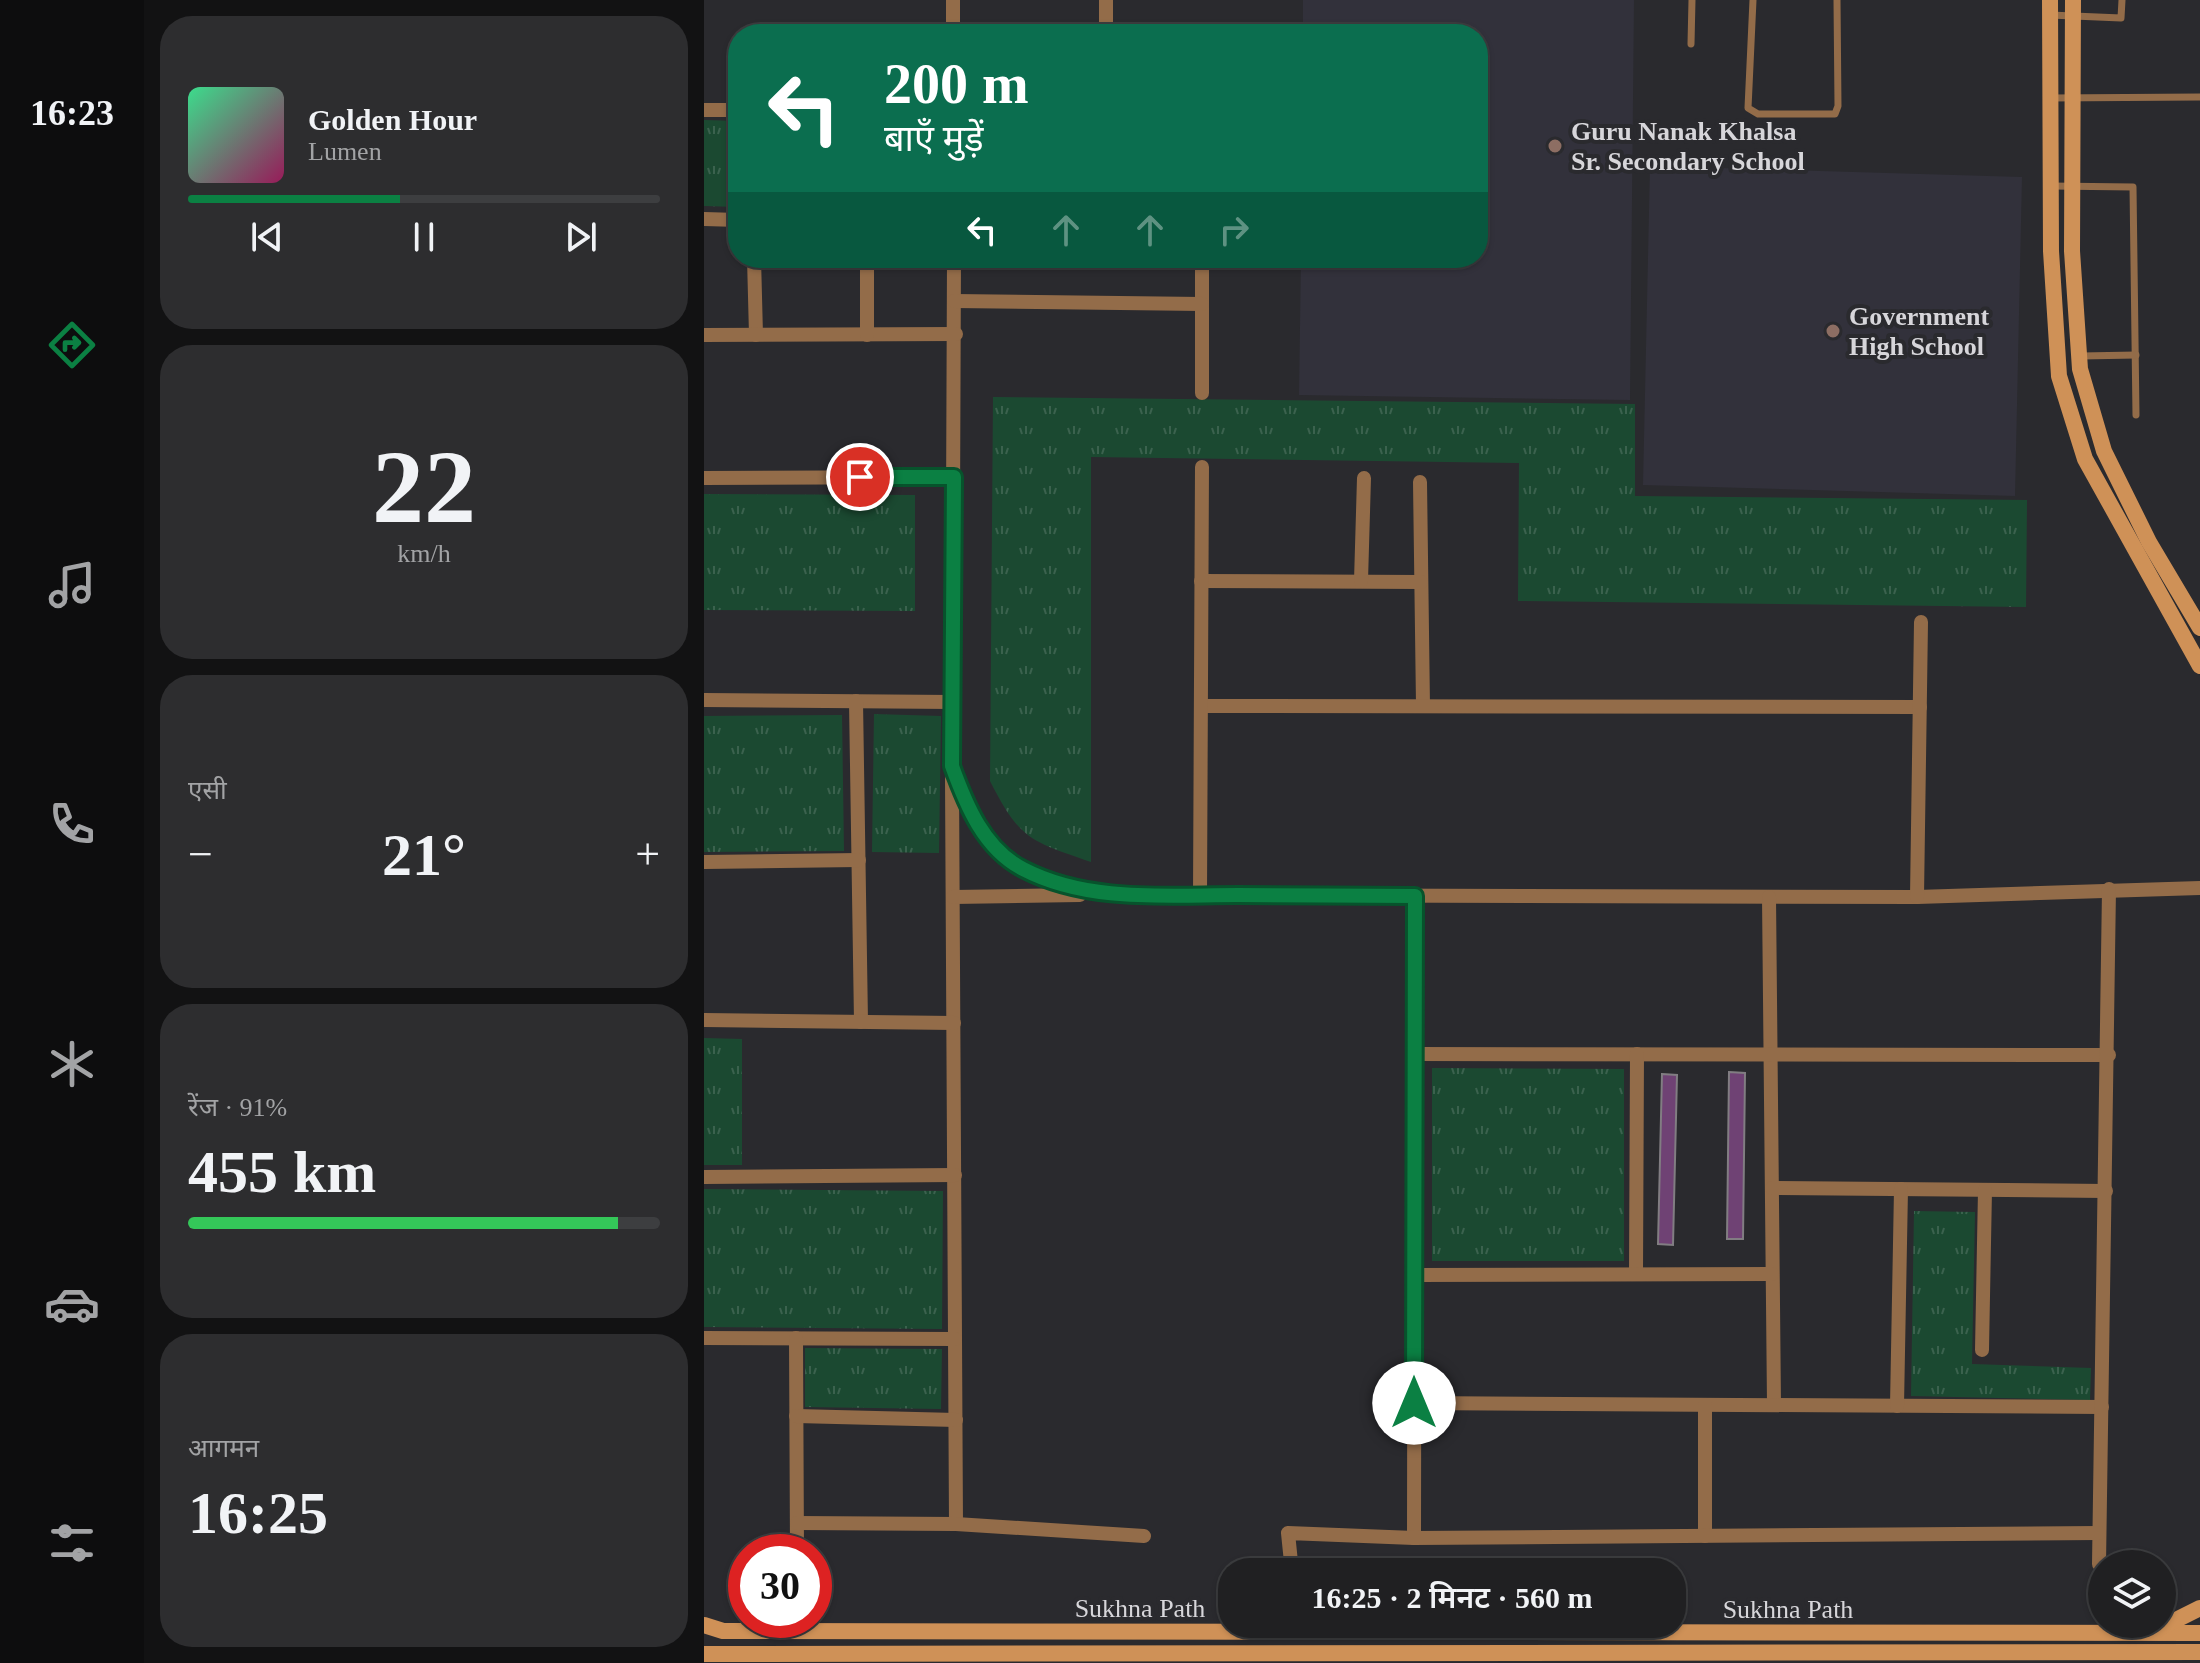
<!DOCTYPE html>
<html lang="hi">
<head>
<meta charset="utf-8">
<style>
  :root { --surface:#202022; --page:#2d2d2f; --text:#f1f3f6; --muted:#a2a3a5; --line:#3d3e40; --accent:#0b8043 }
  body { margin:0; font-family:"Times New Roman","Noto Sans Devanagari",serif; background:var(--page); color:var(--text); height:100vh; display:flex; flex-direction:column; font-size:30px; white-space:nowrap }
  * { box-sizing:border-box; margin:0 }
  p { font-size:26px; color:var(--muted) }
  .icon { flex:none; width:44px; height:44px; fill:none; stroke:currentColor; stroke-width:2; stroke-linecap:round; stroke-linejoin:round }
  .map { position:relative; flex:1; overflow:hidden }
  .drawer { display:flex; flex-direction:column; gap:16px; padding:16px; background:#121213; width:560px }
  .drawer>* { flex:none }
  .banner { position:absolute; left:24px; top:24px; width:760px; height:244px; border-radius:32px; box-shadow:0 2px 6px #0004,0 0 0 2px var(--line); background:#0b6e4f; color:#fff; overflow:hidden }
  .tools { position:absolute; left:1384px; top:1550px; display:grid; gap:16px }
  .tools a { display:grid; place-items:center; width:88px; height:88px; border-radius:50%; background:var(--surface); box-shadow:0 2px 6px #0004,0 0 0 2px var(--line); font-size:40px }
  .speed { position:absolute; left:24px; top:1534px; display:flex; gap:16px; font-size:40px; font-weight:700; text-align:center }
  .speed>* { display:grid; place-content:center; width:104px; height:104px; border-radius:50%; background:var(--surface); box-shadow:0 2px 6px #0004,0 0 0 2px var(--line); line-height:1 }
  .speed .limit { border:12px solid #d22; background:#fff; color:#111 }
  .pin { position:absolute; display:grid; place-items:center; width:68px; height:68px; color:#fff; margin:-34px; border:4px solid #fff; border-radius:50%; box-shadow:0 2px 8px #0007 }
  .me { position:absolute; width:88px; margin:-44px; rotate:0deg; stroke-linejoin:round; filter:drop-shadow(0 0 6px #0008) }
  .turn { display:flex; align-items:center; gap:28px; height:168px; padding:0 24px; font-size:36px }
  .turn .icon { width:104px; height:104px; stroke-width:2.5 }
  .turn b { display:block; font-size:56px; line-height:68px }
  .lanes { display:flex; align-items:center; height:76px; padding:0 24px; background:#0003; justify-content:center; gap:40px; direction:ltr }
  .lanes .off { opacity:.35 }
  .big { font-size:60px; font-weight:600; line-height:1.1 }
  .drawer .tile { flex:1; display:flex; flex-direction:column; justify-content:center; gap:12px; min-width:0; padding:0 28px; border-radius:32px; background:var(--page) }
  .drawer .dial { align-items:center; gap:0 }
  .dial b { font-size:104px; line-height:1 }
  .song { display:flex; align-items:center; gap:24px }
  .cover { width:96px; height:96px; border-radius:12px; background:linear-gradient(135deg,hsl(150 70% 55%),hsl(330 70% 35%)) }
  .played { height:8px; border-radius:4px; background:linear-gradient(90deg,var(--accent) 45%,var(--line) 45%) }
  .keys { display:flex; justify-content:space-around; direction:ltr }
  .heat { display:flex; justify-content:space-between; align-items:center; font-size:44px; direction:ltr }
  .charge { height:12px; border-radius:6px; background:linear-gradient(90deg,#34c759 91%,var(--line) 0) }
  .trip { position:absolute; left:514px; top:1558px; width:468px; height:80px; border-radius:32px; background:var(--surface); box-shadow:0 2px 6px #0004,0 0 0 2px var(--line); font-weight:600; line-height:80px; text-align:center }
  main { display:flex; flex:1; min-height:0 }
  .dock { display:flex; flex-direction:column; width:144px; justify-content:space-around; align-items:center; background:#0d0d0e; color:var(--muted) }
  .dock .icon { width:56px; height:56px }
  .dock .active { color:var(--accent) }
  .dock b { font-size:36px; color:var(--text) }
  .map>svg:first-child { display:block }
</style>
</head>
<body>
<main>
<nav class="dock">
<b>16:23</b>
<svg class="icon active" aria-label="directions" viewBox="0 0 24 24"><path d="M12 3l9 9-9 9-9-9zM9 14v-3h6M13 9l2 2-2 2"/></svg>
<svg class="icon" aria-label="music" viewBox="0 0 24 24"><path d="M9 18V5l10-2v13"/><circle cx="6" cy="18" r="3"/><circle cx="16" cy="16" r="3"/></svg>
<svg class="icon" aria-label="phone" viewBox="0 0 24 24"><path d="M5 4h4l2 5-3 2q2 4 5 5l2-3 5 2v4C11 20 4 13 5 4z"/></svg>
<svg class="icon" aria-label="climate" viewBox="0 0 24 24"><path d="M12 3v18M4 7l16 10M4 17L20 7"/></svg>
<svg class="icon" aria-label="car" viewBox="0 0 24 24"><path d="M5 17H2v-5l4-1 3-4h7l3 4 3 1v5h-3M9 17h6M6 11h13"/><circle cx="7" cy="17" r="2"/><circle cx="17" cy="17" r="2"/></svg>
<svg class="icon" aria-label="filters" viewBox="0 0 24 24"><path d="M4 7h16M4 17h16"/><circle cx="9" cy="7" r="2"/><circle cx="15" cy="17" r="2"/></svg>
</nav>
<section class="drawer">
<div class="tile">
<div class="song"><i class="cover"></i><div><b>Golden Hour</b><p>Lumen</p></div></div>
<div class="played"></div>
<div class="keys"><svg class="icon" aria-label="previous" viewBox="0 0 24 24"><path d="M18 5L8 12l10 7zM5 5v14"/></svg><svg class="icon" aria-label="pause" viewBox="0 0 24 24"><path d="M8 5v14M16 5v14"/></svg><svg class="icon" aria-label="next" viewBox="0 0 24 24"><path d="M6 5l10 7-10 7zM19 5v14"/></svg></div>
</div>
<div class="tile dial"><b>22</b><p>km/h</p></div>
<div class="tile"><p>एसी</p>
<div class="heat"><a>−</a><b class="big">21°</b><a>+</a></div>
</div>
<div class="tile"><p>रेंज · 91%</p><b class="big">455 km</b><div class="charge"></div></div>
<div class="tile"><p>आगमन</p><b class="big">16:25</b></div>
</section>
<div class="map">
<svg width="1496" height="1663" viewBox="0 0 1496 1663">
  <defs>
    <pattern id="grass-tufts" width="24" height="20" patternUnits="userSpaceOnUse" patternTransform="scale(2)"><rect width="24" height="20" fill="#1b4931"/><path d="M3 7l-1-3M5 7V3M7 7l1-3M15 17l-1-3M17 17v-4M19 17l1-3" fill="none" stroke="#3b624e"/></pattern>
  </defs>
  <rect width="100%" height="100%" fill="#2a2a2e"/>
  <g fill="#32313b">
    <path d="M 599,0 L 930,0 L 926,400 L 595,395 L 597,258 L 774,258 L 774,34 L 599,34 Z"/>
    <path d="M 946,166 L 1318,177 L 1311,496 L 939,485 Z"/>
  </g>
  <g fill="url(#grass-tufts)">
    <path d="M 0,120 L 34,121 L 34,207 L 0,206 Z"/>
    <path d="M 289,397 L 931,404 L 931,496 L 1323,500 L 1322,607 L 814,601 L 815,463 L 387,457 L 387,862 C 326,841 316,840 286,781 Z"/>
    <path d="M 0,494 L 211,495 L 211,611 L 0,610 Z"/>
    <path d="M 170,714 L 237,716 L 235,853 L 168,852 Z"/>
    <path d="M 138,715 L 140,851 L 0,852 L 0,716 Z"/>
    <path d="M 0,1038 L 38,1039 L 38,1165 L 0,1165 Z"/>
    <path d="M 728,1068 L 920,1069 L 920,1261 L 728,1261 Z"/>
    <path d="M 0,1189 L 239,1191 L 238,1329 L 0,1327 Z"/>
    <path d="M 1210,1211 L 1271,1212 L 1268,1364 L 1387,1368 L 1386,1400 L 1207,1396 Z"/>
    <path d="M 101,1348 L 238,1349 L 237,1409 L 101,1407 Z"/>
  </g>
  <g fill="#6f4274" stroke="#817d82" stroke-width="2">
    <path d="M 1025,1072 L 1041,1073 L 1039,1239 L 1023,1239 Z"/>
    <path d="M 958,1074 L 973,1075 L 969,1245 L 954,1244 Z"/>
  </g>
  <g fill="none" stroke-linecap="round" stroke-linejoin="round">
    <g stroke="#936c49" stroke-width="7">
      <path d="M 1049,0 L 1044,108 L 1054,114 L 1131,114 L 1134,106 L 1133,0"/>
      <path d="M 1346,15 L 1417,18 L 1418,0"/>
      <path d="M 987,44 L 988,0"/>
      <path d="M 1346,98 L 1496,97"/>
      <path d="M 1347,186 L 1429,187 L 1432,415"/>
      <path d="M 1377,356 L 1432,355"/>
    </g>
    <g stroke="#936c49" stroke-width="14">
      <path d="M 249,0 L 249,34"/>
      <path d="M 402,0 L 402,34"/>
      <path d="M 0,110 L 34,110"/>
      <path d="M 0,219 L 34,220"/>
      <path d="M 50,258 L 52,335"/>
      <path d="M 250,258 L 248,766 C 285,867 322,883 424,895 L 1213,897 L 1496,888"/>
      <path d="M 498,258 L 498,393"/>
      <path d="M 250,301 L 498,304"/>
      <path d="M 0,335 L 252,334"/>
      <path d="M 163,335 L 163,258"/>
      <path d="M 0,478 L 250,477"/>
      <path d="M 716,482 L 719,706"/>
      <path d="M 497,581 L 717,582"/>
      <path d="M 657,581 L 660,478"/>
      <path d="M 0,700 L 249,702"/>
      <path d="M 152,701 L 157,1022"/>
      <path d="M 497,706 L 1216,707"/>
      <path d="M 248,779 L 252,1524"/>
      <path d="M 0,862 L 155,860"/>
      <path d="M 496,895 L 498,467"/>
      <path d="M 249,897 L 376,895"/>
      <path d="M 1065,897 L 1070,1405"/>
      <path d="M 1213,897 L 1217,622"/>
      <path d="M 0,1020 L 250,1023"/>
      <path d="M 710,1054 L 1405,1055"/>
      <path d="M 0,1177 L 251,1175"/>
      <path d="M 1068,1188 L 1402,1191"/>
      <path d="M 932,1274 L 933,1054"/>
      <path d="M 711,1275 L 1068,1274"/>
      <path d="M 0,1338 L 251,1339"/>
      <path d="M 92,1338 L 93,1552"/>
      <path d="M 1278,1350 L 1281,1190"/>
      <path d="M 710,1403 L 1398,1407"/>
      <path d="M 1193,1406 L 1197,1189"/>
      <path d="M 92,1416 L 252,1420"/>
      <path d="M 93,1523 L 252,1524 L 440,1536"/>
      <path d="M 1001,1536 L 1001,1405"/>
      <path d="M 710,1538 L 711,896"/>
      <path d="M 1395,1564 L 1405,889"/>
      <path d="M 588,1572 L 584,1533 L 710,1538 L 1395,1533"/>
    </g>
    <g stroke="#cf9157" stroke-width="16">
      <path d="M 1346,0 L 1347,251 L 1355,376 L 1381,459 L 1496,666"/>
      <path d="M 1369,0 L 1368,251 L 1376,369 L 1400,451 L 1445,542 L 1496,628"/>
      <path d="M 0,1625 L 19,1631 L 1496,1633"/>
      <path d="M 1450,1631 L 1496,1608"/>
      <path d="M 0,1654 L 1496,1652"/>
    </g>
  </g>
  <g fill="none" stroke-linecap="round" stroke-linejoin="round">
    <g stroke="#07532c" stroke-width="20">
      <path id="route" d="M 156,477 L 250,477 L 248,766 C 262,805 280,849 319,869 C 384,903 463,895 534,895 C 593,895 652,896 711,896 L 710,1403"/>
    </g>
    <use href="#route" stroke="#0b8043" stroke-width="14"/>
  </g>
  <g fill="#8d6e63" stroke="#2a2a2e" stroke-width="3">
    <circle cx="851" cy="146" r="8"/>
    <circle cx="1129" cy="331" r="8"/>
  </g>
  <g text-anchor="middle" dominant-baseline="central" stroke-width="8" stroke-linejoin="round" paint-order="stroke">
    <g font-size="26" font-weight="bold" fill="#d7d6da" stroke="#2a2a2e" text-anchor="start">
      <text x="867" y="131">Guru Nanak Khalsa<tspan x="867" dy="30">Sr. Secondary School</tspan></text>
      <text x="1145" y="316">Government<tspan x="1145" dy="30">High School</tspan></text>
    </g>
    <g font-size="26" fill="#d7d6da" stroke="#2a2a2e">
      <text x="436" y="1608">Sukhna Path</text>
      <text x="1084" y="1609">Sukhna Path</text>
    </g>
  </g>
</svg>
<div class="tools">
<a><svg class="icon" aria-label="layers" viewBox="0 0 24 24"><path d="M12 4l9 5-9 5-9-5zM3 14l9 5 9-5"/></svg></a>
</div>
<div class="speed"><div class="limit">30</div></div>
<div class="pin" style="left:156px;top:477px;background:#d93025"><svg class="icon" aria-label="arrive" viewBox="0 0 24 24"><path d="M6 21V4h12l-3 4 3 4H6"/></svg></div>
<svg class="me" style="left:710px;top:1403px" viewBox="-20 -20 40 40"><circle r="19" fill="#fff"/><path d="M0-13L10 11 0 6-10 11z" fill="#0b8043"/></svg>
<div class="trip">16:25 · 2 मिनट · 560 m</div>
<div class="banner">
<div class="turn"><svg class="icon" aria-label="left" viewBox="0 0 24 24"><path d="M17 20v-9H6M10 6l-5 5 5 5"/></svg><div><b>200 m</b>बाएँ मुड़ें</div></div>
<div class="lanes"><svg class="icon" aria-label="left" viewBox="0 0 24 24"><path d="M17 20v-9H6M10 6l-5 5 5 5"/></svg><svg class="icon off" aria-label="ahead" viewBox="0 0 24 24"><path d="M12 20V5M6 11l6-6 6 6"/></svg><svg class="icon off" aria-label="ahead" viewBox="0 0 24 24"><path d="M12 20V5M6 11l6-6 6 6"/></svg><svg class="icon off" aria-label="right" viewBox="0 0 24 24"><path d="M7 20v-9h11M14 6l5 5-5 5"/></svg></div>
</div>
</div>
</main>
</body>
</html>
